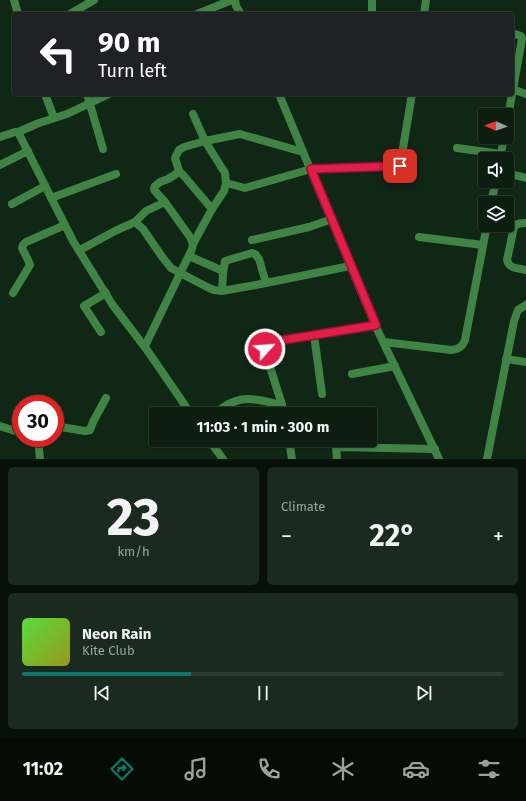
<!DOCTYPE html>
<html lang="en">
<head>
<meta charset="utf-8">
<style>
  :root { --surface:#0d1d10; --page:#1b2a1e; --text:#f1f3f6; --muted:#9aa29f; --line:#2d3b30; --accent:#0f766e }
  body { margin:0; font-family:"Fira Sans",sans-serif; background:var(--page); color:var(--text); height:100vh; display:flex; flex-direction:column; font-size:15px; white-space:nowrap }
  * { box-sizing:border-box; margin:0 }
  p { font-size:13px; color:var(--muted) }
  .icon { flex:none; width:22px; height:22px; fill:none; stroke:currentColor; stroke-width:2; stroke-linecap:round; stroke-linejoin:round }
  .map { position:relative; height:459px; overflow:hidden }
  .details { display:flex; flex-direction:column; gap:8px; padding:8px; background:#071009; flex:1 }
  .details>* { flex:none }
  .banner { position:absolute; left:12px; top:12px; width:502px; height:84px; border-radius:4px; box-shadow:0 1px 3px #0004,0 0 0 1px var(--line); background:#202124; color:#fff; overflow:hidden }
  .needle { width:26px; rotate:272deg }
  .buttons { position:absolute; left:478px; top:108px; display:grid; gap:8px }
  .buttons a { display:grid; place-items:center; width:36px; height:36px; border-radius:4px; background:var(--surface); box-shadow:0 1px 3px #0004,0 0 0 1px var(--line); font-size:20px }
  .speed { position:absolute; left:12px; top:395px; display:flex; gap:8px; font-size:20px; font-weight:700; text-align:center }
  .speed>* { display:grid; place-content:center; width:52px; height:52px; border-radius:50%; background:var(--surface); box-shadow:0 1px 3px #0004,0 0 0 1px var(--line); line-height:1 }
  .speed .limit { border:6px solid #d22; background:#fff; color:#111 }
  .pin { position:absolute; display:grid; place-items:center; width:34px; height:34px; color:#fff; margin:-17px; border-radius:8px; box-shadow:0 2px 6px #0006 }
  .me { position:absolute; width:44px; margin:-22px; rotate:64deg; stroke-linejoin:round; filter:drop-shadow(0 0 3px #0008) }
  .turn { display:flex; align-items:center; gap:14px; height:84px; padding:0 20px; font-size:18px }
  .turn .icon { width:52px; height:52px; stroke-width:2.5 }
  .turn b { display:block; font-size:28px; line-height:34px }
  .big { font-size:30px; font-weight:700; line-height:1.1 }
  .details .card { flex:1; display:flex; flex-direction:column; justify-content:center; gap:6px; min-width:0; padding:0 14px; border-radius:6px; background:var(--page) }
  .details .dial { align-items:center; gap:0 }
  .dial b { font-size:52px; line-height:1 }
  .song { display:flex; align-items:center; gap:12px }
  .cover { width:48px; height:48px; border-radius:6px; background:linear-gradient(135deg,hsl(110 70% 55%),hsl(60 70% 35%)) }
  .played { height:4px; border-radius:2px; background:linear-gradient(90deg,var(--accent) 35%,var(--line) 35%) }
  .keys { display:flex; justify-content:space-around; direction:ltr }
  .heat { display:flex; justify-content:space-between; align-items:center; font-size:22px; direction:ltr }
  .details .tiles { flex:1; display:grid; gap:8px; grid-template-columns:1fr 1fr }
  .card:last-child { grid-column:span 2 }
  .trip { position:absolute; left:149px; top:407px; width:228px; height:40px; border-radius:4px; background:var(--surface); box-shadow:0 1px 3px #0004,0 0 0 1px var(--line); font-weight:700; line-height:40px; text-align:center }
  .tab-bar { display:flex; height:64px; justify-content:space-around; align-items:center; background:#050c06; color:var(--muted) }
  .tab-bar .icon { width:28px; height:28px }
  .tab-bar .active { color:var(--accent) }
  .tab-bar b { font-size:18px; color:var(--text) }
  .map>svg:first-child { display:block }
</style>
</head>
<body>
<div class="map">
<svg width="526" height="459" viewBox="0 0 526 459">
  <rect width="100%" height="100%" fill="#112716"/>
  <g fill="none" stroke-linecap="round" stroke-linejoin="round">
    <g stroke="#3f8345" stroke-width="8">
      <path d="M 14,0 L 18,14"/>
      <path d="M 235,0 L 236,6 L 241,14"/>
      <path d="M 70,14 L 94,0"/>
      <path d="M 197,14 L 232,0"/>
      <path d="M 372,14 L 372,0"/>
      <path d="M 424,14 L 426,0"/>
      <path d="M 512,89 L 526,94"/>
      <path d="M 45,94 L 54,118"/>
      <path d="M 87,94 L 103,149"/>
      <path d="M 279,94 L 375,325 L 439,459"/>
      <path d="M 507,122 L 522,39 L 521,36 L 512,33"/>
      <path d="M 18,132 L 73,241 L 112,304 L 147,350 L 191,414"/>
      <path d="M 0,137 L 15,132 L 18,132 L 39,123 L 67,114 L 109,94"/>
      <path d="M 457,148 L 501,154"/>
      <path d="M 500,159 L 504,137"/>
      <path d="M 0,165 L 28,151"/>
      <path d="M 179,171 L 184,176 L 212,209"/>
      <path d="M 507,173 L 526,178"/>
      <path d="M 226,183 L 245,188 L 311,169 L 400,166 L 412,94"/>
      <path d="M 51,198 L 116,174"/>
      <path d="M 491,203 L 496,181"/>
      <path d="M 12,204 L 45,186"/>
      <path d="M 135,222 L 143,229 L 163,258 L 171,268 L 207,287 L 214,290 L 222,291 L 256,285 L 350,266"/>
      <path d="M 526,223 C 521,223 517,223 514,227 L 507,260 C 509,269 518,268 526,270"/>
      <path d="M 419,237 L 483,245"/>
      <path d="M 252,240 L 309,227 L 332,219"/>
      <path d="M 193,244 L 212,209 L 224,191 L 226,183 L 225,173 L 205,141 L 193,114"/>
      <path d="M 80,250 L 115,231 L 135,222 L 146,211 L 165,202"/>
      <path d="M 189,256 L 223,271"/>
      <path d="M 222,291 L 223,273 L 225,261 L 252,253 L 255,254 L 259,259 L 266,283"/>
      <path d="M 13,293 L 30,265 L 29,262 L 22,248 L 23,245 L 26,242 L 65,225"/>
      <path d="M 101,332 L 84,306 L 106,293"/>
      <path d="M 314,335 L 322,394"/>
      <path d="M 384,342 L 451,350 C 459,349 462,347 465,340 L 487,225"/>
      <path d="M 145,346 L 192,249 L 193,244 L 190,237 L 165,202 L 155,191 L 154,189 L 155,186 L 160,182 L 168,179 L 176,174 L 179,171 L 175,158 L 179,150 L 184,147 L 205,141 L 240,134 L 303,152"/>
      <path d="M 506,359 L 526,362"/>
      <path d="M 352,374 L 395,366"/>
      <path d="M 214,414 C 221,409 228,403 236,401 C 250,396 268,402 282,405"/>
      <path d="M 284,414 L 282,405 L 266,354 L 265,349 L 267,344 L 271,342 L 375,325"/>
      <path d="M 0,426 L 21,433"/>
      <path d="M 55,426 L 85,431 L 90,430 L 93,422 L 106,398"/>
      <path d="M 38,438 L 40,459"/>
      <path d="M 209,440 L 223,459"/>
      <path d="M 289,440 L 292,459"/>
      <path d="M 337,459 L 336,447 L 435,449"/>
      <path d="M 487,459 L 514,321 L 518,310 L 526,305"/>
    </g>
  </g>
  <g fill="none" stroke-linecap="round" stroke-linejoin="round">
    <g stroke="#92132f" stroke-width="10">
      <path id="route" d="M 265,349 L 267,344 L 271,342 L 376,325 L 311,169 L 400,166"/>
    </g>
    <use href="#route" stroke="#e11d48" stroke-width="7"/>
  </g>
</svg>
<div class="buttons">
<a><svg class="needle" viewBox="-14 -14 28 28"><path d="M0-13l5 13h-10z" fill="#e53935"/><path d="M0 13l5-13h-10z" fill="#9aa29f"/></svg></a>
<a><svg class="icon" aria-label="sound" viewBox="0 0 24 24"><path d="M4 9h4l5-4v14l-5-4H4zM17 9q2 3 0 6"/></svg></a>
<a><svg class="icon" aria-label="layers" viewBox="0 0 24 24"><path d="M12 4l9 5-9 5-9-5zM3 14l9 5 9-5"/></svg></a>
</div>
<div class="speed"><div class="limit">30</div></div>
<div class="pin" style="left:400px;top:166px;background:#d93025"><svg class="icon" aria-label="arrive" viewBox="0 0 24 24"><path d="M6 21V4h12l-3 4 3 4H6"/></svg></div>
<svg class="me" style="left:265px;top:349px" viewBox="-20 -20 40 40"><circle r="17" fill="#e11d48" stroke="#fff" stroke-width="3"/><path d="M0-11L8 9 0 5-8 9z" fill="#fff"/></svg>
<div class="trip">11:03 · 1 min · 300 m</div>
<div class="banner">
<div class="turn"><svg class="icon" aria-label="left" viewBox="0 0 24 24"><path d="M17 20v-9H6M10 6l-5 5 5 5"/></svg><div><b>90 m</b>Turn left</div></div>
</div>
</div>
<section class="details">
<div class="tiles">
<div class="card dial"><b>23</b><p>km/h</p></div>
<div class="card"><p>Climate</p>
<div class="heat"><a>−</a><b class="big">22°</b><a>+</a></div>
</div>
<div class="card">
<div class="song"><i class="cover"></i><div><b>Neon Rain</b><p>Kite Club</p></div></div>
<div class="played"></div>
<div class="keys"><svg class="icon" aria-label="previous" viewBox="0 0 24 24"><path d="M18 5L8 12l10 7zM5 5v14"/></svg><svg class="icon" aria-label="pause" viewBox="0 0 24 24"><path d="M8 5v14M16 5v14"/></svg><svg class="icon" aria-label="next" viewBox="0 0 24 24"><path d="M6 5l10 7-10 7zM19 5v14"/></svg></div>
</div>
</div>
</section>
<nav class="tab-bar">
<b>11:02</b>
<svg class="icon active" aria-label="directions" viewBox="0 0 24 24"><path d="M12 3l9 9-9 9-9-9zM9 14v-3h6M13 9l2 2-2 2"/></svg>
<svg class="icon" aria-label="music" viewBox="0 0 24 24"><path d="M9 18V5l10-2v13"/><circle cx="6" cy="18" r="3"/><circle cx="16" cy="16" r="3"/></svg>
<svg class="icon" aria-label="phone" viewBox="0 0 24 24"><path d="M5 4h4l2 5-3 2q2 4 5 5l2-3 5 2v4C11 20 4 13 5 4z"/></svg>
<svg class="icon" aria-label="climate" viewBox="0 0 24 24"><path d="M12 3v18M4 7l16 10M4 17L20 7"/></svg>
<svg class="icon" aria-label="car" viewBox="0 0 24 24"><path d="M5 17H2v-5l4-1 3-4h7l3 4 3 1v5h-3M9 17h6M6 11h13"/><circle cx="7" cy="17" r="2"/><circle cx="17" cy="17" r="2"/></svg>
<svg class="icon" aria-label="filters" viewBox="0 0 24 24"><path d="M4 7h16M4 17h16"/><circle cx="9" cy="7" r="2"/><circle cx="15" cy="17" r="2"/></svg>
</nav>
</body>
</html>
